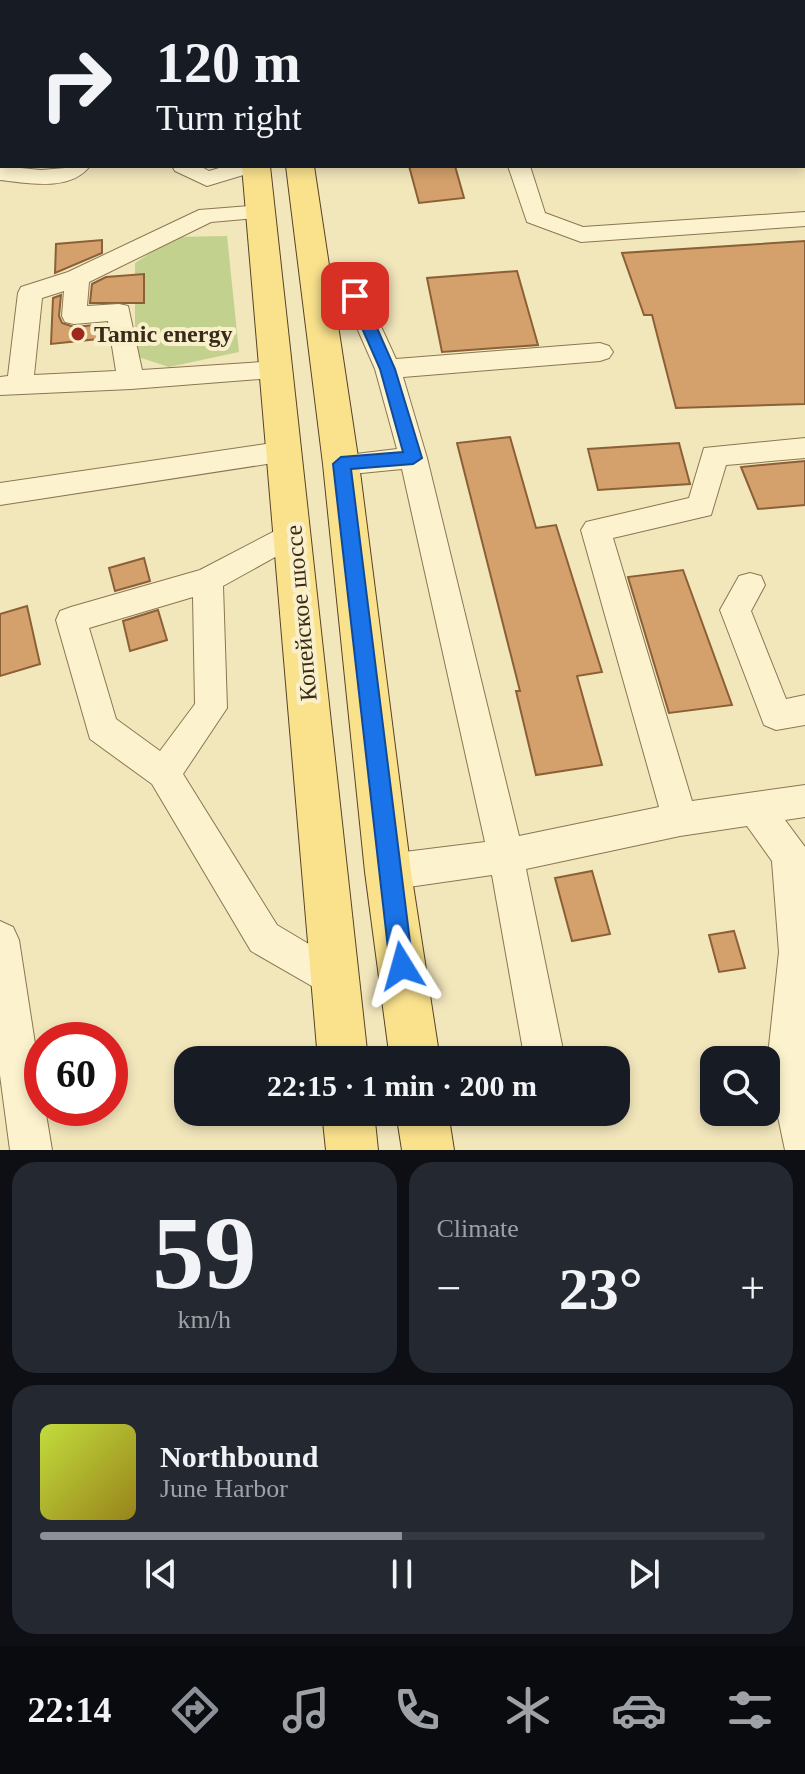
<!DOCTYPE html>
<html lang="en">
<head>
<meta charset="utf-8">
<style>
  :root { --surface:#171b24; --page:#242831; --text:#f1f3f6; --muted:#9ea1a6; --line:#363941; --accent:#8c9099 }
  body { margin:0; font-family:"Times New Roman",serif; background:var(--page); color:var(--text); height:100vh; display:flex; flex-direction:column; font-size:30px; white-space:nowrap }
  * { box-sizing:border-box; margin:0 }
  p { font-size:26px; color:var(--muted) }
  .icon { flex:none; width:44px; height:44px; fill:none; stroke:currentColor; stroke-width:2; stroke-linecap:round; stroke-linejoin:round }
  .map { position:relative; height:1150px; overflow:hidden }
  .panel { display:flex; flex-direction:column; gap:12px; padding:12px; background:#0d0f14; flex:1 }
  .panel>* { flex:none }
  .banner { position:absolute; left:0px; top:0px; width:806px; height:168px; box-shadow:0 4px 12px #0003; background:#171b24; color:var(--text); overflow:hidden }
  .controls { position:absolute; left:700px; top:1046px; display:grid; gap:16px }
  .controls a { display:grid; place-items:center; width:80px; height:80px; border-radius:16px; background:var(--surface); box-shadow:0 4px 12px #0003; font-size:40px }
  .speed { position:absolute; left:24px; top:1022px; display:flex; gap:16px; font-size:40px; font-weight:700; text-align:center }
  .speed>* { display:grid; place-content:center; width:104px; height:104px; border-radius:50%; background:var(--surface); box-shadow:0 4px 12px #0003; line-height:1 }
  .speed .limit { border:12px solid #d22; background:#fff; color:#111 }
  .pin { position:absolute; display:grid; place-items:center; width:68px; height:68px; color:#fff; margin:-34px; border-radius:16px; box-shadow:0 4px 12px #0006 }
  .me { position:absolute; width:88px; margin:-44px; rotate:352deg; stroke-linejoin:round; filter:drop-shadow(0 0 6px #0008) }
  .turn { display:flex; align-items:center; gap:28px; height:168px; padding:0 24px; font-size:36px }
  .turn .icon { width:104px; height:104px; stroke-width:2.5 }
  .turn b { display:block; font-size:56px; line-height:68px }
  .big { font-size:60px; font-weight:600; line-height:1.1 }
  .panel .tile { flex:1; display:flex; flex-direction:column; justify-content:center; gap:12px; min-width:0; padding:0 28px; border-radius:24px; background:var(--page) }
  .panel .dial { align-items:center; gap:0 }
  .dial b { font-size:104px; line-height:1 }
  .song { display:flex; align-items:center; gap:24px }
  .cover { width:96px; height:96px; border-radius:12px; background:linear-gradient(135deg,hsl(70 70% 55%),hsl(50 70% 35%)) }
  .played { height:8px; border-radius:4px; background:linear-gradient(90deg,var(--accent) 50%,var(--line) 50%) }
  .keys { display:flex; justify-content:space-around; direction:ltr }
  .heat { display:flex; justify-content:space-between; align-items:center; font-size:44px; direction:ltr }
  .panel .tiles { flex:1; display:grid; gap:12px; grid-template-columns:1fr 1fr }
  .tile:last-child { grid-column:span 2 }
  .trip { position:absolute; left:174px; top:1046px; width:456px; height:80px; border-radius:24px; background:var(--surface); box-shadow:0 4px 12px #0003; font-weight:600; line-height:80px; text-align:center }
  .menu { display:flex; height:128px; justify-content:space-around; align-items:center; background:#090b0e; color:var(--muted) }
  .menu .icon { width:56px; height:56px }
  .menu .active { color:var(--accent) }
  .menu b { font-size:36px; color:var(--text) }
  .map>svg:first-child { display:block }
</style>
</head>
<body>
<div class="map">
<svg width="805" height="1150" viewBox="0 0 805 1150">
  <rect width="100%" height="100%" fill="#f2e6bb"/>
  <path fill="#c3d18e" d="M 227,236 L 239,352 L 169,367 L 135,356 L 135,263 L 174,237 Z"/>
  <g fill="#d4a16c" stroke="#8c6037" stroke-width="2">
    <path d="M 409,166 L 455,166 L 464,198 L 419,203 Z"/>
    <path d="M 102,240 L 102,253 L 55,273 L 56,244 Z"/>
    <path d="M 805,241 L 805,404 L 676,408 L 652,315 L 644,315 L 622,253 Z"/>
    <path d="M 517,271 L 538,345 L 442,352 L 427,278 Z"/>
    <path d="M 144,274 L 144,303 L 90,303 L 92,284 L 106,277 Z"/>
    <path d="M 61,295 L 59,316 L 62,323 L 74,327 L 105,324 L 108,338 L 51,344 L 53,298 Z"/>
    <path d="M 510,437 L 536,528 L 556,525 L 602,672 L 577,676 L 602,765 L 536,775 L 516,691 L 520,691 L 457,443 Z"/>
    <path d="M 679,443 L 690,484 L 598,490 L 588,449 Z"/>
    <path d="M 805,461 L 805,505 L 758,509 L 741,467 Z"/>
    <path d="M 144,558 L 150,581 L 115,591 L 109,568 Z"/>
    <path d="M 683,570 L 732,705 L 669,713 L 628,577 Z"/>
    <path d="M 27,606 L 40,664 L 0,676 L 0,614 Z"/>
    <path d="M 158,610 L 167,640 L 130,651 L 123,621 Z"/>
    <path d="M 592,871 L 610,934 L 572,941 L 555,878 Z"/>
    <path d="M 734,931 L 745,968 L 719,972 L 709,935 Z"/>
  </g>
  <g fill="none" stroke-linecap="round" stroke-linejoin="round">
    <g stroke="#8a7653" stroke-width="2">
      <g id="minor">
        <rect x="347" y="0" width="18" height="2"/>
        <path d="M 459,0 L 477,0 L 478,2 L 460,2 Z"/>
        <rect x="0" y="9" width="2" height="12"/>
        <rect x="0" y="51" width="2" height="12"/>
        <rect x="804" y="126" width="1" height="12"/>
        <path d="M 0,166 L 41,170 L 90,166 C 70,192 28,183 0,180 Z"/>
        <path d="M 172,166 L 200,166 L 209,171 L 226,166 L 260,166 L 257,171 L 207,186 L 175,171 Z"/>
        <path d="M 508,166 L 530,166 L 545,213 L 583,227 L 805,212 L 805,226 L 581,242 L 527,222 Z"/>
        <path d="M 261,205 L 269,207 L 272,212 L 269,217 L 211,222 L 89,282 L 87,306 L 119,304 L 128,306 L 142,370 L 277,361 L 286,363 L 290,370 L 286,377 L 131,389 L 0,395 L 0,377 L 8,376 L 18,293 L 21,287 L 68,272 L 199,210 ZM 64,291 L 62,316 L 65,322 L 74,324 L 108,321 L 116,371 L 34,375 L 42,298 Z"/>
        <path d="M 355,288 L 364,290 L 367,296 L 396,359 L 600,343 L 609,346 L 613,352 L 609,358 L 600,361 L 403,377 L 427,458 L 519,836 L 659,807 L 581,530 L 586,522 L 689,498 L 704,448 L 805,438 L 805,458 L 726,465 L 711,515 L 613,538 L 692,801 L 805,785 L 805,817 L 785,820 L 805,847 L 805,1150 L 785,1150 L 767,1065 L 779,952 L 772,861 L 747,826 L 680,836 L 526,869 L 563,1050 L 559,1060 L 527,1060 L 523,1050 L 492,875 L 388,890 L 375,884 L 370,872 L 375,860 L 388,854 L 485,842 L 402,469 L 341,475 L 331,471 L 327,464 L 331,457 L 397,449 L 375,369 L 343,296 L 346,290 Z"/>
        <path d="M 286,441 L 296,444 L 300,451 L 296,458 L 286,461 L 0,505 L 0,483 Z"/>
        <path d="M 294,521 L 304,525 L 309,533 L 304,541 L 223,586 L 227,708 L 183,774 L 277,925 L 349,968 L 355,981 L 349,994 L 336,1000 L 251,951 L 152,784 L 90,739 L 56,620 L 60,611 L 71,607 L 200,570 ZM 193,597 L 195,704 L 160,751 L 116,719 L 89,628 Z"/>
        <path d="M 750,573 L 761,576 L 765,585 L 751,611 L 786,699 L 805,695 L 805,725 L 776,730 L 764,725 L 720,610 L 739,576 Z"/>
        <path d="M 0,921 L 13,927 L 19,940 L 42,1089 L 42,1108 L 45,1108 L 52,1150 L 10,1150 L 0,1075 Z"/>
      </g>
    </g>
    <g stroke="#574228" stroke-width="2">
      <g id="major">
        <rect x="229" y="0" width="24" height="2"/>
        <path d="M 265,0 L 289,0 L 290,2 L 266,2 Z"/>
        <path d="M 242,166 L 270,166 L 368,1060 L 318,1060 Z"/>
        <path d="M 286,166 L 314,166 L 359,464 L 411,872 L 440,1060 L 390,1060 L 365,872 L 323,464 Z"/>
        <path d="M 322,1112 L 374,1112 L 378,1150 L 326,1150 Z"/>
        <path d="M 396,1112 L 448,1112 L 454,1150 L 402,1150 Z"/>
      </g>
    </g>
    <use href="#minor" fill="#fcf3ce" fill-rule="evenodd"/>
    <use href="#major" fill="#fae28d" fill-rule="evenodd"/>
  </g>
  <path fill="#1a73e8" stroke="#114b97" stroke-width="2" d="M 355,291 L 363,296 L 395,369 L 422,458 L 413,464 L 351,469 L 413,966 L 410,974 L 402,977 L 394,974 L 390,966 L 333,464 L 341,457 L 403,452 L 380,369 L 348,296 Z"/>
  <circle fill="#9f281d" stroke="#f9f0cb" stroke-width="3" cx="78" cy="334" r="8"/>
  <g text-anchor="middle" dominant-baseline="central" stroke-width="8" stroke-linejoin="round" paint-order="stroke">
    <g font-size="24" font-weight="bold" fill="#382b1a" stroke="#f9f0cb" text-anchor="start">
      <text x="94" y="334">Tamic energy</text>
    </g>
    <g font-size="24" fill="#382b1a" stroke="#f9f0cb">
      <text transform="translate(301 613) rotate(-95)">Копейское шоссе</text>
    </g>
  </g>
</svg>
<div class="controls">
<a><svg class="icon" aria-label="search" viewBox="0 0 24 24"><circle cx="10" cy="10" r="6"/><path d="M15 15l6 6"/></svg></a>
</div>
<div class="speed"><div class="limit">60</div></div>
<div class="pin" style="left:355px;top:296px;background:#d93025"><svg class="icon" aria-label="arrive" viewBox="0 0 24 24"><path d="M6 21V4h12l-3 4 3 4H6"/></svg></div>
<svg class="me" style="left:402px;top:966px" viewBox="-20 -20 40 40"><path d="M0-17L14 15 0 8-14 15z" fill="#1a73e8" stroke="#fff" stroke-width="4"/></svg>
<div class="trip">22:15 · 1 min · 200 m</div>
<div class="banner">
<div class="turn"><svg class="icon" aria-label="right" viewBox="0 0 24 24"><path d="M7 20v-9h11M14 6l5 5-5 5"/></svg><div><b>120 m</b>Turn right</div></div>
</div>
</div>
<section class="panel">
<div class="tiles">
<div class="tile dial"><b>59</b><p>km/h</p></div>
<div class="tile"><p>Climate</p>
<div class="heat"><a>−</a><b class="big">23°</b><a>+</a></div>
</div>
<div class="tile">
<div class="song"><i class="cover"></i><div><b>Northbound</b><p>June Harbor</p></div></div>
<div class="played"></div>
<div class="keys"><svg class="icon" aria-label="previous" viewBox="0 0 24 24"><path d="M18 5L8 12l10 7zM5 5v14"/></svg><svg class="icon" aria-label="pause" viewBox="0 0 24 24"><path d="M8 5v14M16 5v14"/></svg><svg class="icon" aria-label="next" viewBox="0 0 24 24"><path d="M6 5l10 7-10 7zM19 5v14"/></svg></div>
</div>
</div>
</section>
<nav class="menu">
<b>22:14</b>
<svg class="icon active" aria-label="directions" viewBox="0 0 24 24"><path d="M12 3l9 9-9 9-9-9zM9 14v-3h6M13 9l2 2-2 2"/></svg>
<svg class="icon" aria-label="music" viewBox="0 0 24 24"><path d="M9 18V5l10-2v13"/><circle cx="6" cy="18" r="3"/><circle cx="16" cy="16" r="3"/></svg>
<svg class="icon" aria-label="phone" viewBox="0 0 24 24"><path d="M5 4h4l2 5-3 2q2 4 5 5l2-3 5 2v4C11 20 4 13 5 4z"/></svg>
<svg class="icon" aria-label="climate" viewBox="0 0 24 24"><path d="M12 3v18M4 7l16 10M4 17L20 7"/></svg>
<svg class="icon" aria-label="car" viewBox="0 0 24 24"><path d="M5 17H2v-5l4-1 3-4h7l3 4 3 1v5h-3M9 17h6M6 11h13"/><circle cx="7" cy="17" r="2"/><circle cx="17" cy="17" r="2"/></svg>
<svg class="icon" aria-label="filters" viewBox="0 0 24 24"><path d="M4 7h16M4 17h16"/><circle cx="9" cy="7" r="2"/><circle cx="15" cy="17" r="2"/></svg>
</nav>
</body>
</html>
